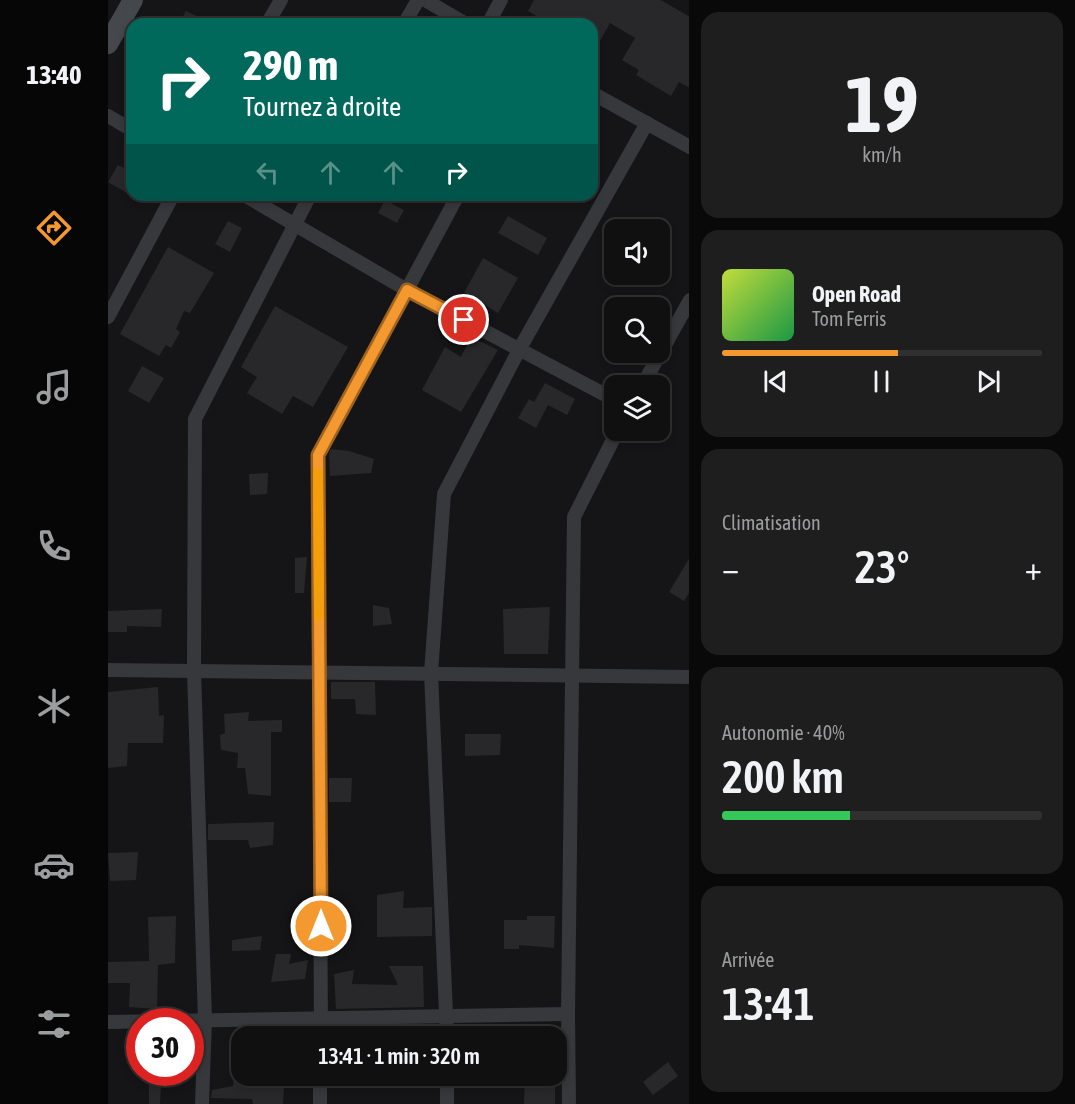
<!DOCTYPE html>
<html lang="fr">
<head>
<meta charset="utf-8">
<style>
  :root { --surface:#101011; --page:#1e1e1f; --text:#f1f3f6; --muted:#9c9d9f; --line:#303031; --accent:#f49830 }
  body { margin:0; font-family:"Asap Condensed",sans-serif; background:var(--page); color:var(--text); height:100vh; display:flex; flex-direction:column; font-size:22px; white-space:nowrap }
  * { box-sizing:border-box; margin:0 }
  p { font-size:20px; color:var(--muted) }
  .icon { flex:none; width:33px; height:33px; fill:none; stroke:currentColor; stroke-width:2; stroke-linecap:round; stroke-linejoin:round }
  .map { position:relative; flex:1; overflow:hidden }
  .side { display:flex; flex-direction:column; gap:12px; padding:12px; background:#090909; width:386px }
  .side>* { flex:none }
  .banner { position:absolute; left:18px; top:18px; width:472px; height:183px; border-radius:18px; box-shadow:0 3px 9px #0003,0 0 0 2px var(--line); background:#00695c; color:#fff; overflow:hidden }
  .fabs { position:absolute; left:496px; top:219px; display:grid; gap:12px }
  .fabs a { display:grid; place-items:center; width:66px; height:66px; border-radius:12px; background:var(--surface); box-shadow:0 3px 9px #0003,0 0 0 2px var(--line); font-size:30px }
  .speed { position:absolute; left:18px; top:1008px; display:flex; gap:12px; font-size:30px; font-weight:700; text-align:center }
  .speed>* { display:grid; place-content:center; width:78px; height:78px; border-radius:50%; background:var(--surface); box-shadow:0 3px 9px #0003,0 0 0 2px var(--line); line-height:1 }
  .speed .limit { border:9px solid #d22; background:#fff; color:#111 }
  .pin { position:absolute; display:grid; place-items:center; width:51px; height:51px; color:#fff; margin:-26px; border:3px solid #fff; border-radius:50%; box-shadow:0 2px 6px #0007 }
  .me { position:absolute; width:66px; margin:-33px; rotate:0deg; stroke-linejoin:round; filter:drop-shadow(0 0 4px #0008) }
  .turn { display:flex; align-items:center; gap:21px; height:126px; padding:0 18px; font-size:27px }
  .turn .icon { width:78px; height:78px; stroke-width:2.5 }
  .turn b { display:block; font-size:42px; line-height:51px }
  .lanes { display:flex; align-items:center; height:57px; padding:0 18px; background:#0003; justify-content:center; gap:30px; direction:ltr }
  .lanes .off { opacity:.35 }
  .big { font-size:45px; font-weight:600; line-height:1.1 }
  .side .tile { flex:1; display:flex; flex-direction:column; justify-content:center; gap:9px; min-width:0; padding:0 21px; border-radius:18px; background:var(--page) }
  .side .dial { align-items:center; gap:0 }
  .dial b { font-size:78px; line-height:1 }
  .song { display:flex; align-items:center; gap:18px }
  .cover { width:72px; height:72px; border-radius:9px; background:linear-gradient(135deg,hsl(70 70% 55%),hsl(140 70% 35%)) }
  .played { height:6px; border-radius:3px; background:linear-gradient(90deg,var(--accent) 55%,var(--line) 55%) }
  .keys { display:flex; justify-content:space-around; direction:ltr }
  .heat { display:flex; justify-content:space-between; align-items:center; font-size:33px; direction:ltr }
  .charge { height:9px; border-radius:4px; background:linear-gradient(90deg,#34c759 40%,var(--line) 0) }
  .trip { position:absolute; left:123px; top:1026px; width:336px; height:60px; border-radius:18px; background:var(--surface); box-shadow:0 3px 9px #0003,0 0 0 2px var(--line); font-weight:600; line-height:60px; text-align:center }
  main { display:flex; flex:1; min-height:0 }
  .menu { display:flex; flex-direction:column; width:108px; justify-content:space-around; align-items:center; background:#060607; color:var(--muted) }
  .menu .icon { width:42px; height:42px }
  .menu .selected { color:var(--accent) }
  .menu b { font-size:27px; color:var(--text) }
  .map>svg:first-child { display:block }
</style>
</head>
<body>
<main>
<nav class="menu">
<b>13:40</b>
<svg class="icon selected" aria-label="directions" viewBox="0 0 24 24"><path d="M12 3l9 9-9 9-9-9zM9 14v-3h6M13 9l2 2-2 2"/></svg>
<svg class="icon" aria-label="music" viewBox="0 0 24 24"><path d="M9 18V5l10-2v13"/><circle cx="6" cy="18" r="3"/><circle cx="16" cy="16" r="3"/></svg>
<svg class="icon" aria-label="phone" viewBox="0 0 24 24"><path d="M5 4h4l2 5-3 2q2 4 5 5l2-3 5 2v4C11 20 4 13 5 4z"/></svg>
<svg class="icon" aria-label="climate" viewBox="0 0 24 24"><path d="M12 3v18M4 7l16 10M4 17L20 7"/></svg>
<svg class="icon" aria-label="car" viewBox="0 0 24 24"><path d="M5 17H2v-5l4-1 3-4h7l3 4 3 1v5h-3M9 17h6M6 11h13"/><circle cx="7" cy="17" r="2"/><circle cx="17" cy="17" r="2"/></svg>
<svg class="icon" aria-label="filters" viewBox="0 0 24 24"><path d="M4 7h16M4 17h16"/><circle cx="9" cy="7" r="2"/><circle cx="15" cy="17" r="2"/></svg>
</nav>
<div class="map">
<svg width="582" height="1104" viewBox="0 0 582 1104">
  <rect width="100%" height="100%" fill="#151517"/>
  <g fill="#28282b">
    <path d="M 426,0 L 553,0 L 582,17 L 582,88 L 571,82 L 563,96 L 528,75 L 531,70 L 514,60 L 527,38 L 502,23 L 484,55 L 484,24 L 442,24 L 420,11 Z"/>
    <path d="M 78,11 L 104,24 L 71,24 Z"/>
    <path d="M 10,165 L 24,172 L 24,196 L 0,182 Z"/>
    <path d="M 277,200 L 296,210 L 289,223 L 270,213 Z"/>
    <path d="M 400,216 L 439,238 L 430,255 L 390,233 Z"/>
    <path d="M 120,221 L 134,228 L 122,252 L 107,244 Z"/>
    <path d="M 60,247 L 106,273 L 82,313 L 76,311 L 68,329 L 72,332 L 63,348 L 58,345 L 51,356 L 12,334 Z"/>
    <path d="M 375,258 L 410,278 L 390,313 L 356,293 Z"/>
    <path d="M 167,306 L 240,347 L 205,407 L 185,396 L 174,414 L 139,393 L 149,377 L 133,367 Z"/>
    <path d="M 363,337 L 390,350 L 353,412 L 314,390 L 337,347 L 353,357 Z"/>
    <path d="M 34,366 L 56,378 L 41,403 L 20,391 Z"/>
    <path d="M 437,383 L 467,399 L 459,415 L 440,405 L 428,428 L 410,418 L 421,399 L 426,402 Z"/>
    <path d="M 223,449 L 241,451 L 266,459 L 263,473 L 222,476 L 221,453 Z"/>
    <path d="M 160,473 L 159,494 L 142,495 L 141,474 Z"/>
    <path d="M 199,557 L 196,593 L 187,593 L 187,558 Z"/>
    <path d="M 582,557 L 582,591 L 576,601 L 561,592 Z"/>
    <path d="M 265,605 L 281,608 L 284,624 L 265,626 Z"/>
    <path d="M 442,607 L 440,654 L 396,654 L 395,609 Z"/>
    <path d="M 54,609 L 53,627 L 19,626 L 19,632 L 0,632 L 0,611 Z"/>
    <path d="M 223,682 L 267,682 L 268,715 L 248,714 L 247,699 L 223,699 Z"/>
    <path d="M 50,687 L 51,716 L 56,715 L 55,743 L 20,743 L 19,766 L 0,768 L 0,692 Z"/>
    <path d="M 141,712 L 140,721 L 174,720 L 174,732 L 163,732 L 163,796 L 140,794 L 137,768 L 129,768 L 130,753 L 113,750 L 112,735 L 117,733 L 116,714 Z"/>
    <path d="M 357,734 L 393,734 L 392,755 L 357,756 Z"/>
    <path d="M 221,778 L 244,778 L 243,802 L 221,802 Z"/>
    <path d="M 166,822 L 165,845 L 142,848 L 140,840 L 100,840 L 100,824 Z"/>
    <path d="M 30,852 L 28,880 L 2,881 L 0,853 Z"/>
    <path d="M 296,891 L 295,908 L 324,907 L 324,936 L 269,937 L 269,895 Z"/>
    <path d="M 68,916 L 67,963 L 50,965 L 49,1009 L 21,1007 L 22,983 L 0,983 L 0,962 L 41,961 L 40,917 Z"/>
    <path d="M 419,916 L 447,916 L 446,948 L 411,945 L 411,949 L 396,949 L 396,920 L 419,920 Z"/>
    <path d="M 154,936 L 152,950 L 124,951 L 124,940 Z"/>
    <path d="M 168,954 L 183,954 L 181,964 L 200,960 L 197,979 L 163,982 Z"/>
    <path d="M 281,966 L 315,966 L 316,1007 L 228,1009 L 226,974 L 246,970 L 244,984 L 290,985 Z"/>
    <path d="M 560,1062 L 570,1076 L 545,1095 L 535,1082 Z"/>
    <path d="M 41,1072 L 54,1072 L 52,1104 L 41,1104 Z"/>
    <path d="M 126,1076 L 156,1076 L 156,1085 L 176,1088 L 175,1104 L 145,1104 L 144,1099 L 103,1098 L 104,1090 L 125,1086 Z"/>
    <path d="M 417,1076 L 447,1076 L 447,1104 L 416,1104 Z"/>
  </g>
  <g fill="none" stroke-linecap="round" stroke-linejoin="round">
    <g stroke="#36383c" stroke-width="14">
      <path d="M 317,0 L 358,24"/>
      <path d="M 159,24 L 173,0"/>
      <path d="M 296,24 L 310,0"/>
      <path d="M 380,24 L 393,0"/>
      <path d="M 484,93 L 582,147"/>
      <path d="M 0,116 L 24,130"/>
      <path d="M 136,195 L 299,290 L 507,400"/>
      <path d="M 0,317 L 65,195"/>
      <path d="M 534,386 L 582,300"/>
      <path d="M 0,670 L 582,677"/>
      <path d="M 0,1022 L 460,1014"/>
      <path d="M 213,1036 L 210,455 L 350,195"/>
      <path d="M 339,1036 L 323,673 L 336,494 L 411,350 L 539,123"/>
      <path d="M 94,1104 L 97,1020 L 86,671 L 87,419 L 202,195"/>
      <path d="M 212,1104 L 212,1076"/>
      <path d="M 339,1104 L 339,1076"/>
      <path d="M 461,1104 L 460,1014 L 466,517 L 510,430"/>
    </g>
    <path stroke="#44474c" stroke-width="20" d="M 0,44 L 25,0"/>
  </g>
  <g fill="none" stroke-linecap="round" stroke-linejoin="round">
    <g stroke="#9f631f" stroke-width="15">
      <path id="route" d="M 213,926 L 210,455 L 299,290 L 356,320"/>
    </g>
    <use href="#route" stroke="#f49830" stroke-width="10"/>
    <path stroke="#f59e0b" stroke-width="10" d="M 210,473 L 211,617"/>
  </g>
</svg>
<div class="fabs">
<a><svg class="icon" aria-label="sound" viewBox="0 0 24 24"><path d="M4 9h4l5-4v14l-5-4H4zM17 9q2 3 0 6"/></svg></a>
<a><svg class="icon" aria-label="search" viewBox="0 0 24 24"><circle cx="10" cy="10" r="6"/><path d="M15 15l6 6"/></svg></a>
<a><svg class="icon" aria-label="layers" viewBox="0 0 24 24"><path d="M12 4l9 5-9 5-9-5zM3 14l9 5 9-5"/></svg></a>
</div>
<div class="speed"><div class="limit">30</div></div>
<div class="pin" style="left:356px;top:320px;background:#d93025"><svg class="icon" aria-label="arrive" viewBox="0 0 24 24"><path d="M6 21V4h12l-3 4 3 4H6"/></svg></div>
<svg class="me" style="left:213px;top:926px" viewBox="-20 -20 40 40"><circle r="17" fill="#f49830" stroke="#fff" stroke-width="3"/><path d="M0-11L8 9 0 5-8 9z" fill="#fff"/></svg>
<div class="trip">13:41 · 1 min · 320 m</div>
<div class="banner">
<div class="turn"><svg class="icon" aria-label="right" viewBox="0 0 24 24"><path d="M7 20v-9h11M14 6l5 5-5 5"/></svg><div><b>290 m</b>Tournez à droite</div></div>
<div class="lanes"><svg class="icon off" aria-label="left" viewBox="0 0 24 24"><path d="M17 20v-9H6M10 6l-5 5 5 5"/></svg><svg class="icon off" aria-label="ahead" viewBox="0 0 24 24"><path d="M12 20V5M6 11l6-6 6 6"/></svg><svg class="icon off" aria-label="ahead" viewBox="0 0 24 24"><path d="M12 20V5M6 11l6-6 6 6"/></svg><svg class="icon" aria-label="right" viewBox="0 0 24 24"><path d="M7 20v-9h11M14 6l5 5-5 5"/></svg></div>
</div>
</div>
<section class="side">
<div class="tile dial"><b>19</b><p>km/h</p></div>
<div class="tile">
<div class="song"><i class="cover"></i><div><b>Open Road</b><p>Tom Ferris</p></div></div>
<div class="played"></div>
<div class="keys"><svg class="icon" aria-label="previous" viewBox="0 0 24 24"><path d="M18 5L8 12l10 7zM5 5v14"/></svg><svg class="icon" aria-label="pause" viewBox="0 0 24 24"><path d="M8 5v14M16 5v14"/></svg><svg class="icon" aria-label="next" viewBox="0 0 24 24"><path d="M6 5l10 7-10 7zM19 5v14"/></svg></div>
</div>
<div class="tile"><p>Climatisation</p>
<div class="heat"><a>−</a><b class="big">23°</b><a>+</a></div>
</div>
<div class="tile"><p>Autonomie · 40%</p><b class="big">200 km</b><div class="charge"></div></div>
<div class="tile"><p>Arrivée</p><b class="big">13:41</b></div>
</section>
</main>
</body>
</html>
